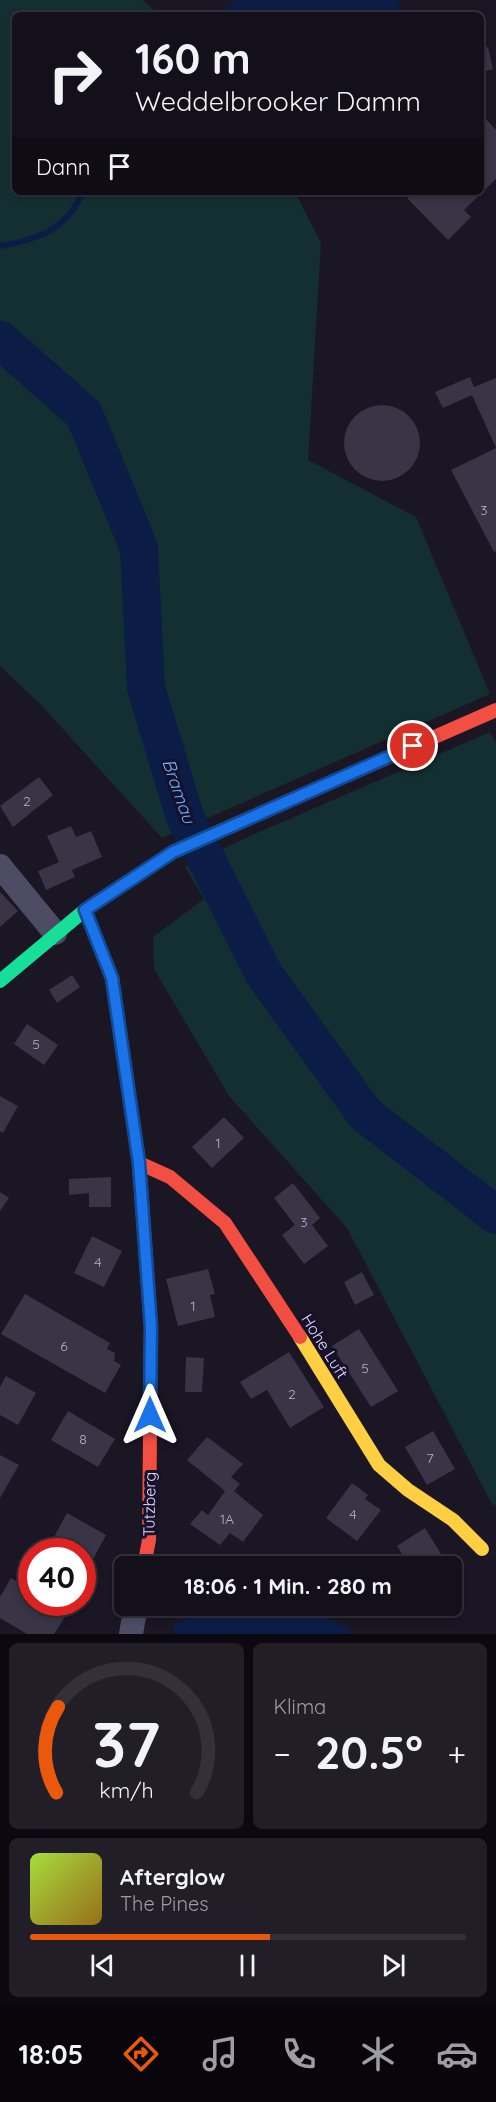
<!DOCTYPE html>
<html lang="de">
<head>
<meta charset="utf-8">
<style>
  :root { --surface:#14101b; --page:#211e28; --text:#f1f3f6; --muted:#9d9da3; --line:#33303a; --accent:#ea580c }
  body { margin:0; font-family:Quicksand,sans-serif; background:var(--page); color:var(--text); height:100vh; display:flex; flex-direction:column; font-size:22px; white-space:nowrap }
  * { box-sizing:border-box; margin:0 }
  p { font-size:20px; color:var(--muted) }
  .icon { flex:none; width:33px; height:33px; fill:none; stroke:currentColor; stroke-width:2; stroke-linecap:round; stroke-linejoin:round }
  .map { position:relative; height:1634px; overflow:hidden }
  .details { display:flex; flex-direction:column; gap:9px; padding:9px; background:#0b090f; flex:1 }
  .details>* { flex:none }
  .guide { position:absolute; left:12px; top:12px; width:472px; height:183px; border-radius:9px; box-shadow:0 3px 9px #0003,0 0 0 2px var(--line); background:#14101b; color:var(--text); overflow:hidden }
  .speed { position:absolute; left:18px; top:1538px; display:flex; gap:12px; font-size:30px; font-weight:700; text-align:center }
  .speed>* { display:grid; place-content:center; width:78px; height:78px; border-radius:50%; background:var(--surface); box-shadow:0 3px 9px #0003,0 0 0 2px var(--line); line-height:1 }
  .speed .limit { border:9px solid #d22; background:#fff; color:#111 }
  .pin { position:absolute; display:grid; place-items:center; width:51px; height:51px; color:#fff; margin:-26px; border:3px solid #fff; border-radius:50%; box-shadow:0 2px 6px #0007 }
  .me { position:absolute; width:66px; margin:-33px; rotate:0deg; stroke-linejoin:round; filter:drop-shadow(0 0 4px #0008) }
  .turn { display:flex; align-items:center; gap:21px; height:126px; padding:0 24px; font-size:27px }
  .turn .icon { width:78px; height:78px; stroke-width:2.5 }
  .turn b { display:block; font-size:42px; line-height:51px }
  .then { display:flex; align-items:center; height:57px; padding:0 24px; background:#0003; gap:12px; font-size:22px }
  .big { font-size:45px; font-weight:800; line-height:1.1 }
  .details .card { flex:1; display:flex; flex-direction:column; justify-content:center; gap:9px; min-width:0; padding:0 21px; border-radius:9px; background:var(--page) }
  .details .dial { align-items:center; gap:0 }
  .dial svg { height:156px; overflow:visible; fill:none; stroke:var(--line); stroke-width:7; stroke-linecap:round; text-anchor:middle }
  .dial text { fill:var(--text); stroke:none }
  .song { display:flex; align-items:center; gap:18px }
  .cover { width:72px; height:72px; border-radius:9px; background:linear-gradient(135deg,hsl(80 70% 55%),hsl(40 70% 35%)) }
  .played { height:6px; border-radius:3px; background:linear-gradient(90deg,var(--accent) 55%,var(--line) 55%) }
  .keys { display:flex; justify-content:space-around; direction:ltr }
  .heat { display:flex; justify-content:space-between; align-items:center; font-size:33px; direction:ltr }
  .details .tiles { flex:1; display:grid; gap:9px; grid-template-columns:1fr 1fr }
  .card:last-child { grid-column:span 2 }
  .trip { position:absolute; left:114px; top:1556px; width:348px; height:60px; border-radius:9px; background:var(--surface); box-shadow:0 3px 9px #0003,0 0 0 2px var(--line); font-weight:800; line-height:60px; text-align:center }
  .tabs { display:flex; height:96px; justify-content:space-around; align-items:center; background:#08060b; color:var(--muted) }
  .tabs .icon { width:42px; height:42px }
  .tabs .selected { color:var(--accent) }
  .tabs b { font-size:27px; color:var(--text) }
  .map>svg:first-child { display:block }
</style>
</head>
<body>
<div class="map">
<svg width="496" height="1634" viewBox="0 0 496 1634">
  <rect width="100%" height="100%" fill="#1a1624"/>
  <g fill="#142f32">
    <path d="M 0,0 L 142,0 L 160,15 L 15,15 L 15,192 L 295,192 L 321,243 L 308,460 L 416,517 L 490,694 L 162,838 L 41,705 L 0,666 Z"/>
    <path d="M 490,732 L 496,743 L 496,1504 L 493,1506 L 347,1228 L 229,1096 L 154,969 L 153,937 L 204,899 L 185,867 L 241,840 Z"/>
  </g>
  <g fill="#0b1c46">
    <path d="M 237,0 L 397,0 L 403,14 L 213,15 Z"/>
    <path d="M 217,1605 L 303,1605 L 347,1628 L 352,1634 L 173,1634 L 174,1624 Z"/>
  </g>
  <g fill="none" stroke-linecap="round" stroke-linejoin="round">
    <path stroke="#0b1c46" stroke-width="6" d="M 0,246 C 39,239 65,231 83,192"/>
    <path stroke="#0b1c46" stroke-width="38" d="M 0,340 L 84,414 L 139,548 L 146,688 L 185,817 L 264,974 L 365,1114 L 496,1215"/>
  </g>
  <g fill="#393446">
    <path d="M 488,47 L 493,69 L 482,72 L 482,49 Z"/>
    <path d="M 482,115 L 496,130 L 496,179 L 464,210 L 471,217 L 448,240 L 407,198 L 414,192 L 482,192 Z"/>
    <path d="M 470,377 L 474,387 L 496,378 L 496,551 L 494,552 L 451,470 L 496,448 L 472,395 L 443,408 L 435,392 Z"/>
    <circle cx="382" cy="443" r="38"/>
    <path d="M 39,777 L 53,795 L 13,827 L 0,806 Z"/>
    <path d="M 71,826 L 76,837 L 91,831 L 102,857 L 72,870 L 75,877 L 46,890 L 38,871 L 59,862 L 47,836 Z"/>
    <path d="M 0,892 L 18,911 L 0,927 Z"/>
    <path d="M 72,975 L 80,987 L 57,1003 L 49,990 Z"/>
    <path d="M 27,1024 L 58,1045 L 44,1065 L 14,1044 Z"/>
    <path d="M 0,1096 L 18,1106 L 3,1133 L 0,1131 Z"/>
    <path d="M 224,1117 L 244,1138 L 212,1168 L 192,1147 Z"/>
    <path d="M 111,1177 L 111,1207 L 89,1207 L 89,1193 L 69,1195 L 69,1179 Z"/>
    <path d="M 293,1183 L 320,1218 L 312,1225 L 328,1246 L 304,1264 L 282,1235 L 295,1225 L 274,1198 Z"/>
    <path d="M 0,1192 L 9,1198 L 0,1211 Z"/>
    <path d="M 92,1236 L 122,1251 L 104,1287 L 74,1273 Z"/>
    <path d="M 208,1269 L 215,1294 L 210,1295 L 215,1317 L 178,1326 L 166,1279 Z"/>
    <path d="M 362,1272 L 374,1295 L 355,1305 L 344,1282 Z"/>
    <path d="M 25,1294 L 110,1343 L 107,1349 L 115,1353 L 114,1361 L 121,1365 L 105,1393 L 1,1334 Z"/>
    <path d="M 359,1329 L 398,1391 L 371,1407 L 332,1346 Z"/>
    <path d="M 289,1352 L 324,1407 L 290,1428 L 267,1390 L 251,1399 L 240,1382 Z"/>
    <path d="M 186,1357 L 204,1358 L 202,1392 L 185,1392 Z"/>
    <path d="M 6,1376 L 36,1393 L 18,1425 L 0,1415 L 0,1387 Z"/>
    <path d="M 68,1411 L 115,1439 L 98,1467 L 51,1440 Z"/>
    <path d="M 433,1431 L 455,1469 L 427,1485 L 405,1447 Z"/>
    <path d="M 207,1437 L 243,1464 L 231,1477 L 240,1484 L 234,1491 L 263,1515 L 243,1542 L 230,1533 L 220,1545 L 190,1524 L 202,1510 L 208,1515 L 225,1491 L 187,1460 Z"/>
    <path d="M 0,1455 L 19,1465 L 0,1498 Z"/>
    <path d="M 352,1483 L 368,1495 L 365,1499 L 381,1510 L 357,1541 L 326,1518 Z"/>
    <path d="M 67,1513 L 106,1535 L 92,1561 L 82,1555 L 82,1551 L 74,1551 L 53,1539 Z"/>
    <path d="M 425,1528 L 446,1562 L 440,1566 L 410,1566 L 397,1546 Z"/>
    <path d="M 11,1578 L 32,1590 L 32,1602 L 52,1602 L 68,1612 L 54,1634 L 27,1634 L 0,1618 L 0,1597 Z"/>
  </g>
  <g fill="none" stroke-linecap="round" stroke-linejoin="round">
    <g stroke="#4e4b65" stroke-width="24">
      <path d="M 0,866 L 55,933"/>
      <path d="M 131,1634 L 136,1605"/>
    </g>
    <g stroke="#16e098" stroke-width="14">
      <path d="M 85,910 L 112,978 L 139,1163 L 142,1203"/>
      <path d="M 0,981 L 85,910 L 173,852 L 234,825"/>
    </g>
    <path stroke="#ffcf43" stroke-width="14" d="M 300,1337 L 379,1465 L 408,1490 L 453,1520 L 482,1549"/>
    <g stroke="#f24e42" stroke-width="14">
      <path d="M 234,825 L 496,710"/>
      <path d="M 139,1163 L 170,1177 L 225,1223 L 300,1337"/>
      <path d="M 142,1203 L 151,1327 L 149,1540 L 144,1566"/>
    </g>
  </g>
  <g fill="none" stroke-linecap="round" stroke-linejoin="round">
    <g stroke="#114b97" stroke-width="15">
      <path id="route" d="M 150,1415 L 151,1327 L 139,1163 L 112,978 L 85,910 L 173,852 L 413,746"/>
    </g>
    <use href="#route" stroke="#1a73e8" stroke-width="10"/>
  </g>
  <g text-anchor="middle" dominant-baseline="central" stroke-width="6" stroke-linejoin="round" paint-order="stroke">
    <g font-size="14" fill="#b6b0d1">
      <text x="484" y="510">3</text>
      <text x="27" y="801">2</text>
      <text x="36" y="1044">5</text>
      <text x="218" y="1143">1</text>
      <text x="304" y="1222">3</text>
      <text x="98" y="1262">4</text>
      <text x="193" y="1306">1</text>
      <text x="64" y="1346">6</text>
      <text x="365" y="1368">5</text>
      <text x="292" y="1394">2</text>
      <text x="83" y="1439">8</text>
      <text x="430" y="1458">7</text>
      <text x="353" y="1514">4</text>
      <text x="227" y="1519">1A</text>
    </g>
    <g font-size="16" fill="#e0d9ff" stroke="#16102a">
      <text transform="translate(325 1346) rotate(58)">Hohe Luft</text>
      <text transform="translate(149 1504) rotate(-89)">Tutzberg</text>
    </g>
    <g font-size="18" font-style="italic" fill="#67afff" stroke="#16102a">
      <text transform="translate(179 791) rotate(71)">Bramau</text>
    </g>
  </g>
</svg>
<div class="speed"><div class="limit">40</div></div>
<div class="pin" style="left:413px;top:746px;background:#d93025"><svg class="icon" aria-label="arrive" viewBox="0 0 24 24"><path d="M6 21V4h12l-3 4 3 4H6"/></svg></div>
<svg class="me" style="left:150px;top:1415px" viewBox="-20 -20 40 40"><path d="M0-17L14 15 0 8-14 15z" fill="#1a73e8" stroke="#fff" stroke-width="4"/></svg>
<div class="trip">18:06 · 1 Min. · 280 m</div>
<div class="guide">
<div class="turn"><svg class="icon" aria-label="right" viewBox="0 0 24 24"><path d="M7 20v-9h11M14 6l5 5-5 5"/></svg><div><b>160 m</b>Weddelbrooker Damm</div></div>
<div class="then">Dann<svg class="icon" aria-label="arrive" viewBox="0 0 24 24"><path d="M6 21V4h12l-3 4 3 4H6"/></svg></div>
</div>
</div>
<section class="details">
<div class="tiles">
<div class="card dial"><svg viewBox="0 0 100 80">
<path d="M14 69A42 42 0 1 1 86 69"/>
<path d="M14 69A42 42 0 0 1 15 25" stroke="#ea580c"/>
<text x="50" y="56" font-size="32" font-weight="700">37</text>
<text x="50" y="72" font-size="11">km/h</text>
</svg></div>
<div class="card"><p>Klima</p>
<div class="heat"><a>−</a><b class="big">20.5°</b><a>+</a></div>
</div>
<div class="card">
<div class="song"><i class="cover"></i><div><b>Afterglow</b><p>The Pines</p></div></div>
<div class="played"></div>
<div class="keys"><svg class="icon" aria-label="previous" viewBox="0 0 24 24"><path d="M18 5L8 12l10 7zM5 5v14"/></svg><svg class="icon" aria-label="pause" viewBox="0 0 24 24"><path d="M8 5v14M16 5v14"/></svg><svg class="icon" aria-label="next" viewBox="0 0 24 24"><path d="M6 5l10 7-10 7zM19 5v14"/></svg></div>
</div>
</div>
</section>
<nav class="tabs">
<b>18:05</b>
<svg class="icon selected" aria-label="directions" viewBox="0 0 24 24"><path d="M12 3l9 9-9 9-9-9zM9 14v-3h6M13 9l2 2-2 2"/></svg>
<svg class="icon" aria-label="music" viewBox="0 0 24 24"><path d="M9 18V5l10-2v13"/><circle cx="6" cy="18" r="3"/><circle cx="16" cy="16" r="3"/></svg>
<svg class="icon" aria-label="phone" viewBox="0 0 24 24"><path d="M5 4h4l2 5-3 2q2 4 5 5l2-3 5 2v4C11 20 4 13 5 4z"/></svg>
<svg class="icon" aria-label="climate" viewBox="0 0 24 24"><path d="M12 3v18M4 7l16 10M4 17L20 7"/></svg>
<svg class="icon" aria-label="car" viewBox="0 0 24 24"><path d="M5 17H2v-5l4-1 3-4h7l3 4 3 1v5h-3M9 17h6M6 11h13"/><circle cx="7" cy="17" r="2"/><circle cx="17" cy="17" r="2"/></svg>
</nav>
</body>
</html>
